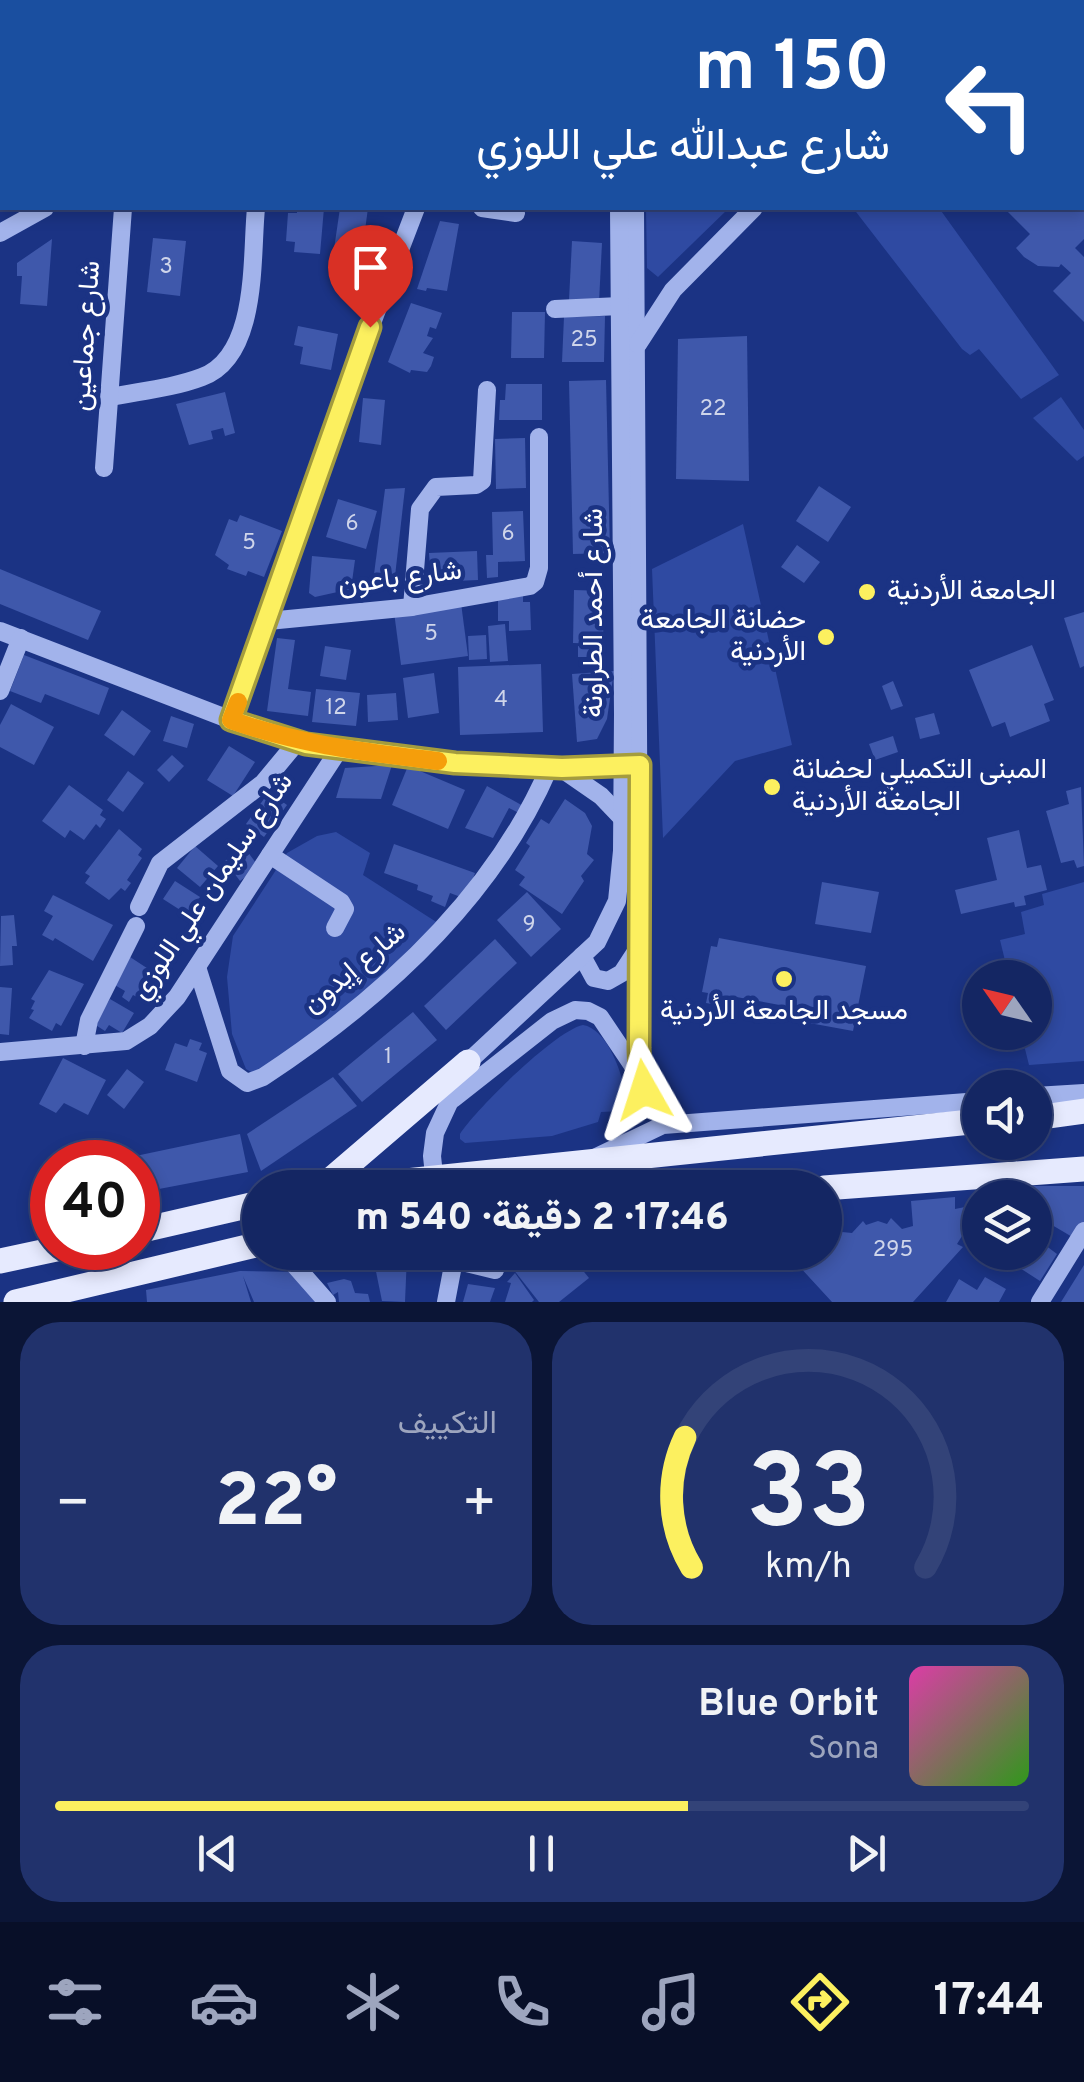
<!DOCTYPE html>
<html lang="ar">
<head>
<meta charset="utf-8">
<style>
  :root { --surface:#142663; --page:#21326c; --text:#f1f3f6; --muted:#9da5be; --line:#334378; --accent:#fcf05f }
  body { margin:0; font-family:Overpass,Vazirmatn,sans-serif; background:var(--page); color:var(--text); direction:rtl; height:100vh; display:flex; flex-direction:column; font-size:38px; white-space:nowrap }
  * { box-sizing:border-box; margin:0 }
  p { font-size:32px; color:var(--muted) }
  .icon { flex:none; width:55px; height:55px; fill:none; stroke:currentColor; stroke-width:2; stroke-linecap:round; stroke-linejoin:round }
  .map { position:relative; height:1302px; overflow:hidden; direction:ltr }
  .side { display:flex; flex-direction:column; gap:20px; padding:20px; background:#0b1536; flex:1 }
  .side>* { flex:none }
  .banner { position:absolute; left:0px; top:0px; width:1085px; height:210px; box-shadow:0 5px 15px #0003,0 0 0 2px var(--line); direction:rtl; background:#1a4fa0; color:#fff; overflow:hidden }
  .needle { width:65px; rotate:304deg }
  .buttons { position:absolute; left:962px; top:960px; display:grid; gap:20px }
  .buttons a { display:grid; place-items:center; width:90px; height:90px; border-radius:50%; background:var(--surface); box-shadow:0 5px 15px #0003,0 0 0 2px var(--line); font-size:50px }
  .speed { position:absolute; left:30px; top:1140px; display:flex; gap:20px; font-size:50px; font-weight:700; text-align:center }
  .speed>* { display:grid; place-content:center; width:130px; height:130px; border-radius:50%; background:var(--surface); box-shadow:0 5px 15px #0003,0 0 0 2px var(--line); line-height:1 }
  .speed .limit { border:15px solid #d22; background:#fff; color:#111 }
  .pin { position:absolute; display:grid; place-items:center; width:85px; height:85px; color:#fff; margin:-102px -42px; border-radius:50% 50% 50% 0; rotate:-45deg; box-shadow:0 0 10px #0007 }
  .pin .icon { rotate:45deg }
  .me { position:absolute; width:110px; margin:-55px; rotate:354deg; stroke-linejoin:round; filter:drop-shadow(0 0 8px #0008) }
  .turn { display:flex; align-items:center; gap:35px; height:210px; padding:0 30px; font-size:45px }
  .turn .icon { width:130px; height:130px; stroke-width:2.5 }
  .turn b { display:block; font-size:70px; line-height:85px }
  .big { font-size:75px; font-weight:800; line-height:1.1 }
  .side .tile { flex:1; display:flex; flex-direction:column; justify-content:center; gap:15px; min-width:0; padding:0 35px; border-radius:40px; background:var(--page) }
  .side .dial { align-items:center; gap:0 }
  .dial svg { height:260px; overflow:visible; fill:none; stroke:var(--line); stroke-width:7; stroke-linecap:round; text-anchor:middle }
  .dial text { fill:var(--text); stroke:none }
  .song { display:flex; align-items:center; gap:30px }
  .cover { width:120px; height:120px; border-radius:15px; background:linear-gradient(135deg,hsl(320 70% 55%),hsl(110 70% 35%)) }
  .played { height:10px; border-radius:5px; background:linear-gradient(90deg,var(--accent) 65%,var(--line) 65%) }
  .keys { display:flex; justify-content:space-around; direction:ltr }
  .heat { display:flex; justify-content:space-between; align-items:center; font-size:55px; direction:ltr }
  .side .tiles { flex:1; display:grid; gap:20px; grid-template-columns:1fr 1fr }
  .tile:last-child { grid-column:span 2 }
  .trip { position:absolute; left:242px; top:1170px; width:600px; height:100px; border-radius:50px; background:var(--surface); box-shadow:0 5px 15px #0003,0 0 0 2px var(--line); font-weight:800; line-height:100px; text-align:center; direction:rtl }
  .menu { display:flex; height:160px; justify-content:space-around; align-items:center; background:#080f28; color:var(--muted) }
  .menu .icon { width:70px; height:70px }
  .menu .active { color:var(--accent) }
  .menu b { font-size:45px; color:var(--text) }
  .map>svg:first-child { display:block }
</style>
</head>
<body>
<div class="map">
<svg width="1084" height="1302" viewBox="0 0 1084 1302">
  <rect width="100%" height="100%" fill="#1b3384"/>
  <g fill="#2f4aa2">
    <path d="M 646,208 L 729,208 L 658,277 L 647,268 Z"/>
    <path d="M 853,208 L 939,208 L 1059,375 L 1021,399 L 979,349 L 970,355 L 962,349 Z"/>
    <path d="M 1061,397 L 1084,430 L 1084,456 L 1077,461 L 1033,418 Z"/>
    <path d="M 743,524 L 792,745 L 735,761 L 663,838 L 652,569 Z"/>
    <path d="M 336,832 L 370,853 L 363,875 L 441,925 L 406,962 L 256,1075 L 246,1069 L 232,1034 L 227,977 L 233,936 L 287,853 L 317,836 Z"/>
    <path d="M 1084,882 L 1084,1061 L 1029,1065 L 1021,1033 L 1035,1032 L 1035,978 L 1009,977 L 1000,940 L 1025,934 L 1021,912 L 1044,905 L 1042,894 Z"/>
    <path d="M 583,1025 C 606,1029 619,1066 624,1086 C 626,1094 623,1103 622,1111 L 601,1112 L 598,1122 L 552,1136 L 465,1143 L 460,1139 L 460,1134 C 475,1110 556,1030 583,1025 Z"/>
  </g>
  <g fill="#3f58ab">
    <path d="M 297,208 L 324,208 L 320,254 L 294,252 L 295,242 L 286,241 L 288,213 L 297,213 Z"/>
    <path d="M 340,208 L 368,208 L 361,260 L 333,256 Z"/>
    <path d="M 1004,208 L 1084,208 L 1084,239 L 1075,248 L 1084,257 L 1084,322 L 1053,291 L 1071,273 L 1061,264 L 1059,267 L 1038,266 L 1024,257 L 1016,248 L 1030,234 Z"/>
    <path d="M 440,221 L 459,224 L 447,291 L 427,288 L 426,291 L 417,289 Z"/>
    <path d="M 153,238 L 186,241 L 180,296 L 147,292 Z"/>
    <path d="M 52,239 L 47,306 L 20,304 L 22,276 L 17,276 L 17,263 Z"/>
    <path d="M 572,241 L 602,243 L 599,302 L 569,300 Z"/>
    <path d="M 411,303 L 442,313 L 436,329 L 430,327 L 427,336 L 433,338 L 423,353 L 434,357 L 431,366 L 427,372 L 411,370 L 410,373 L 388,362 Z"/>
    <path d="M 512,312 L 545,312 L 544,358 L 511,358 Z"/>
    <path d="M 605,316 L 604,362 L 562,362 L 564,317 Z"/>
    <path d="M 298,326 L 338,334 L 331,370 L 300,364 L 303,347 L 294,345 Z"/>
    <path d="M 747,336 L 749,481 L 676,479 L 678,339 Z"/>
    <path d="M 606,380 L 610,553 L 573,554 L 569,381 Z"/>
    <path d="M 506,384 L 542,384 L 542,420 L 499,420 L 500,400 L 505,400 Z"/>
    <path d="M 225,392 L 235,433 L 225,436 L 223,428 L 211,431 L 213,439 L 189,445 L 176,404 Z"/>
    <path d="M 363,398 L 385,400 L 381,445 L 359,442 Z"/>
    <path d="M 525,438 L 526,488 L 496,489 L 495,439 Z"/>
    <path d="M 819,486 L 851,507 L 828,542 L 796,521 Z"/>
    <path d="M 405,488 L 394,585 L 373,582 L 385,489 Z"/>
    <path d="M 338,499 L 377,511 L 366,549 L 326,537 Z"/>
    <path d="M 523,511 L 525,561 L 498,562 L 498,577 L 487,578 L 486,555 L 493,555 L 492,512 Z"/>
    <path d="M 240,515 L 282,531 L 264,577 L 248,571 L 246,576 L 227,569 L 229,565 L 215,555 L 229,519 L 237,522 Z"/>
    <path d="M 797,545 L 820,562 L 804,583 L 781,567 Z"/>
    <path d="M 477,551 L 478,580 L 431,582 L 429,553 Z"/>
    <path d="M 312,556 L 355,560 L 351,589 L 315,597 L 309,593 Z"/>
    <path d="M 0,569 L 101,611 L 88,640 L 0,604 Z"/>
    <path d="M 574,590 L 604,591 L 603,644 L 573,643 Z"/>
    <path d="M 523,596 L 523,602 L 530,602 L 531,630 L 509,631 L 509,621 L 498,621 L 498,597 Z"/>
    <path d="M 461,603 L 468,656 L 401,665 L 394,612 Z"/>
    <path d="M 1084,612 L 1084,666 L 1080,668 L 1064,618 Z"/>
    <path d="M 505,624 L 508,661 L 490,662 L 488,626 Z"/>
    <path d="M 486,635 L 487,659 L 469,660 L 468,636 Z"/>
    <path d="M 277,638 L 295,640 L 288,689 L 311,692 L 308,716 L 267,711 Z"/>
    <path d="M 1032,645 L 1054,700 L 1044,704 L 1050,721 L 1010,737 L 1005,722 L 992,727 L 969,670 Z"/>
    <path d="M 325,646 L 351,650 L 346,680 L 320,676 Z"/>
    <rect x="578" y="646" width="27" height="11"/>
    <path d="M 24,655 L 109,688 L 99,715 L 45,694 L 41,703 L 10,691 Z"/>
    <path d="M 541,664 L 543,732 L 460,735 L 458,667 Z"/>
    <path d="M 614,671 L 607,719 L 597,739 L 577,742 L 572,674 Z"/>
    <path d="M 434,673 L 439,713 L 408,718 L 403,678 Z"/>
    <path d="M 893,681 L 903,706 L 891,710 L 882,686 Z"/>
    <path d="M 316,689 L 360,693 L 356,726 L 312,722 Z"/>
    <path d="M 396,693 L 398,720 L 368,722 L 367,695 Z"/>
    <path d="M 11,704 L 54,727 L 34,765 L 0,747 L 0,725 Z"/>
    <path d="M 122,710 L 151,731 L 134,756 L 104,735 Z"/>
    <path d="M 934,713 L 940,734 L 920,739 L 915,718 Z"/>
    <path d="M 171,716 L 194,724 L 187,748 L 163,741 Z"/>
    <path d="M 893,736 L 898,752 L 875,760 L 869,744 Z"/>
    <path d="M 229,746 L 255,762 L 233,796 L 207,780 Z"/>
    <path d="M 172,755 L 184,766 L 169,782 L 157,770 Z"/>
    <path d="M 392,765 L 381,799 L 336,798 L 345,768 Z"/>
    <path d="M 408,766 L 465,790 L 448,829 L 392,805 Z"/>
    <path d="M 128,771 L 144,783 L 123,812 L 107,800 Z"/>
    <path d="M 69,785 L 103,810 L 100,815 L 106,819 L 100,828 L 96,824 L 84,840 L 70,830 L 65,838 L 42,821 Z"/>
    <path d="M 487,786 L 525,807 L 521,814 L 509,808 L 493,838 L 465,828 Z"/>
    <path d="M 1081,787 L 1084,866 L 1077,868 L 1074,860 L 1061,863 L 1046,811 L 1069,804 L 1066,791 Z"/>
    <path d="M 269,792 L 287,805 L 264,837 L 246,824 Z"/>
    <path d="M 565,799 L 585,813 L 592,826 L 587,854 L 594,860 L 581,876 L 584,881 L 562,914 L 519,885 L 525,877 L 515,870 L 530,846 L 526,843 L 541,819 L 549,824 Z"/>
    <path d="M 119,829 L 142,849 L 138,855 L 142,858 L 127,880 L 131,883 L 125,891 L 121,888 L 109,900 L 85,883 L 90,876 L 85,873 Z"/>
    <path d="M 1019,830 L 1027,868 L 1041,865 L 1047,890 L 1024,896 L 1026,905 L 1015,907 L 1014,902 L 961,914 L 955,890 L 997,880 L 987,838 Z"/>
    <path d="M 394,844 L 475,873 L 466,899 L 450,893 L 445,907 L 431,901 L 433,896 L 417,890 L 418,885 L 384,873 Z"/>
    <path d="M 195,846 L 218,866 L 200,887 L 177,868 Z"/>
    <path d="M 244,847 L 259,867 L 240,881 L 225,861 Z"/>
    <path d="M 175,881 L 200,897 L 188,915 L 163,899 Z"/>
    <path d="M 822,882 L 879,892 L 871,933 L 815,924 Z"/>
    <path d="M 527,892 L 561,929 L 531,957 L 497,920 Z"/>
    <path d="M 53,895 L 113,925 L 93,961 L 55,938 L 53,941 L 42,935 L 53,916 L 44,911 Z"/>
    <path d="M 14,915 L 17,946 L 12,946 L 13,965 L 0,966 L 1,916 Z"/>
    <path d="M 719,938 L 866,966 L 853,1031 L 782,1018 L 785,1006 L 731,996 L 729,1007 L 706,1003 L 708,993 L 702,992 L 711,946 L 717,947 Z"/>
    <path d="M 495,939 L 517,963 L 446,1030 L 424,1006 Z"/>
    <path d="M 130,957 L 153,972 L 137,997 L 133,995 L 129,1002 L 122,997 L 125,991 L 113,984 Z"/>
    <path d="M 49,970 L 84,984 L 61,1026 L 56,1023 L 52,1031 L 29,1018 L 34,1010 L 31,1009 L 35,1001 L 31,999 Z"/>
    <path d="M 0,987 L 12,988 L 9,1035 L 0,1034 Z"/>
    <path d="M 110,999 L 134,1013 L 122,1033 L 109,1025 L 105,1031 L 94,1024 Z"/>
    <path d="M 413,1012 L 437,1040 L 362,1102 L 338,1074 Z"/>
    <path d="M 190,1039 L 202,1043 L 199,1050 L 207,1053 L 197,1082 L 165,1070 L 175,1043 L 187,1047 Z"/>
    <path d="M 63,1058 L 106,1080 L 88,1115 L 64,1103 L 56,1113 L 39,1104 Z"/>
    <path d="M 127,1069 L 144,1082 L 124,1109 L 107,1095 Z"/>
    <path d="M 333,1077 L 357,1106 L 261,1171 L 247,1134 Z"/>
    <path d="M 240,1134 L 248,1172 L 138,1193 L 138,1162 L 107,1162 Z"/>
    <path d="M 1014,1186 L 1084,1186 L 1084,1223 L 1074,1238 L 1052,1225 L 1041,1242 L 1057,1254 L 1040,1281 L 995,1252 L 1035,1252 L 1035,1198 L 1006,1198 Z"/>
    <path d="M 955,1197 L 955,1209 L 965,1207 L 966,1215 L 961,1223 L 967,1228 L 957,1244 L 963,1247 L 913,1302 L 832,1302 L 786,1252 L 825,1252 L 825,1207 L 839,1206 L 842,1232 L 852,1233 L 863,1221 L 866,1225 L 878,1221 L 887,1224 L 891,1218 L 902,1229 L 913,1226 L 911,1201 Z"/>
    <path d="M 372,1252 L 407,1255 L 405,1302 L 382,1301 Z"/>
    <path d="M 516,1252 L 568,1252 L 589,1278 L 559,1302 L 539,1302 L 502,1255 Z"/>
    <path d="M 1084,1265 L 1084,1302 L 1061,1302 Z"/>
    <path d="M 240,1271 L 295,1272 L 317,1302 L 254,1302 L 243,1276 L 251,1302 L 147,1302 L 146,1290 Z"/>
    <path d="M 515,1273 L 534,1300 L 532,1302 L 505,1302 L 511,1283 L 507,1282 Z"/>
    <path d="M 985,1277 L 1006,1289 L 999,1302 L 946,1302 L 959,1279 L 977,1290 Z"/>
    <path d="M 344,1279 L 351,1281 L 355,1293 L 368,1294 L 370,1302 L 339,1302 L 338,1292 L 333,1295 L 327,1283 Z"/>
    <path d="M 468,1284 L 495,1288 L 490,1302 L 463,1302 Z"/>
  </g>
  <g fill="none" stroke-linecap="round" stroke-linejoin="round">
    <g stroke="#a2b3eb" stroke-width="18">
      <path d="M 369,0 L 371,2"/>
      <path d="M 618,0 L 618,2"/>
      <path d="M 635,0 L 635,2"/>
      <path d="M 122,2 L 126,0"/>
      <path d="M 969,2 L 972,0"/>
      <path d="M 0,6 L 2,10"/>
      <path d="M 0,87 L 2,85"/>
      <path d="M 1082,117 L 1084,119"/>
      <path d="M 482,208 L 516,213"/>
      <path d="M 635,208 L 640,1075 L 652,1102 L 674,1124"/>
      <path d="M 0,233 L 45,208"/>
      <path d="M 555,309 L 620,306"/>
      <path d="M 638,344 L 673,290 L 754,208"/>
      <path d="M 110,397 C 140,391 173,388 202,377 C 259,356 251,257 256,208"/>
      <path d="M 104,468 L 123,208"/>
      <path d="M 412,607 L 420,509 L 436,487 L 476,485 L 482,481 L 487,390"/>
      <path d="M 268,621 L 412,607 L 530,586 L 535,582 L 539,568 L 539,437"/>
      <path d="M 0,631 L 231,720 L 297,742 L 500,766 L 562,768 L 633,765"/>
      <path d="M 0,691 L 21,638"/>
      <path d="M 231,720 L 268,621 L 346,391 L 416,208"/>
      <path d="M 562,769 L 601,796 L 622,818"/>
      <path d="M 270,855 L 341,902 L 345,909 L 335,928"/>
      <path d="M 139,907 L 160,863 L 263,783 L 297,742"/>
      <path d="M 582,956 L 594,978 L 608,981 L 622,973 L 639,947"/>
      <path d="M 197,967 L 230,1071 L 247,1083 L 263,1077 C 380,1000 493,898 549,768"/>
      <path d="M 84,1046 L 89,1020 L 136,926"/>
      <path d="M 0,1052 L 126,1041 L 150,1026 L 177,997 L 340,748"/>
      <path d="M 1035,1096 L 1084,1093"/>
      <path d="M 453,1099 L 552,1021 L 575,1010 L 588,1011 L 600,1017 L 639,1075"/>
      <path d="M 594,1158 L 663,1125 L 980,1101"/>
      <path d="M 440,1187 L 434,1175 L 432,1156 L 435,1133 L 468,1062 L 597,942 L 617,901 L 622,851 L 623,714 L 619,208"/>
      <path d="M 283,1252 L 327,1302"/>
      <path d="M 446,1302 L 454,1260 L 495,1270"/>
      <path d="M 1040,1302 L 1084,1231"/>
    </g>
    <g stroke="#e6eafe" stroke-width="25">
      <path d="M 1035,1118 L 1084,1111"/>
      <path d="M 321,1188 L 468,1062"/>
      <path d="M 339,1188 L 980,1121"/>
      <path d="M 824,1188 L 1084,1169"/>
      <path d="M 138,1231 L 260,1203"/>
      <path d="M 0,1261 L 61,1248"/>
      <path d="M 16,1302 L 260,1244"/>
    </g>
  </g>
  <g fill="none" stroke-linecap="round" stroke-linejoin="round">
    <g stroke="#a49c3e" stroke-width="25">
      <path id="route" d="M 370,327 L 231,720 L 306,744 L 455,763 L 562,768 L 640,765 L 639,1048 L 640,1076 L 644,1090"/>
    </g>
    <use href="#route" stroke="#fcf05f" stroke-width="18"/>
    <path stroke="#f59e0b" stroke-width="18" d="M 238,702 L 231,720 C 300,745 366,752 438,761"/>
  </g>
  <g fill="#fcf05f" stroke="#1b3384" stroke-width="4">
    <circle cx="867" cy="592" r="10"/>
    <circle cx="826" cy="637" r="10"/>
    <circle cx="772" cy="787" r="10"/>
    <circle cx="784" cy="979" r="10"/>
  </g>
  <g text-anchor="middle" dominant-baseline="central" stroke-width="9" stroke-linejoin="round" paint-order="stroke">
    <g font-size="22" fill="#cfd5ea">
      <text x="166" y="267">3</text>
      <text x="584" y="340">25</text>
      <text x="713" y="409">22</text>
      <text x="352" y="524">6</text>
      <text x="508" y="534">6</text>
      <text x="249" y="543">5</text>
      <text x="431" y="634">5</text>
      <text x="501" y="700">4</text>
      <text x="336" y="708">12</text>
      <text x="529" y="925">9</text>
      <text x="388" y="1057">1</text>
      <text x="893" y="1250">295</text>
    </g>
    <g font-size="28" fill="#fff" stroke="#1b3384">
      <text transform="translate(87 336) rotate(-86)">شارع جماعين</text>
      <text transform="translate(400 579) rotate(-7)">شارع باعون</text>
      <text transform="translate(595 613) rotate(-90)">شارع أحمد الطراونة</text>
      <text transform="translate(213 887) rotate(-56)">شارع سليمان علي اللوزي</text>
      <text transform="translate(355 969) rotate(-40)">شارع إيدون</text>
    </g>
    <g font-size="28" fill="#fff" stroke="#1b3384" text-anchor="start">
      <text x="887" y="592">الجامعة الأردنية</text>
      <text x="806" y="621" text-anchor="end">حضانة الجامعة<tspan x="806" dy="32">الأردنية</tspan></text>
      <text x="792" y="771">المبنى التكميلي لحضانة<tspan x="792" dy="32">الجامغة الأردنية</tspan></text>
      <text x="784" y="1012" text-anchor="middle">مسجد الجامعة الأردنية</text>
    </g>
  </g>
</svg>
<div class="buttons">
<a><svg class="needle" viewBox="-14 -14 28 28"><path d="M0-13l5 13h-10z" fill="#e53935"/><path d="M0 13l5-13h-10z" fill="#9da5be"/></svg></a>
<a><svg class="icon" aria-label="sound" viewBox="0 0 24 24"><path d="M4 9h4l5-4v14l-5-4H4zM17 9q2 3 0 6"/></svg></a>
<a><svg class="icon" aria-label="layers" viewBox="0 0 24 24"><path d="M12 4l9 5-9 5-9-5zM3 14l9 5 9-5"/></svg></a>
</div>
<div class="speed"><div class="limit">40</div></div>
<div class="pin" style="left:370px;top:327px;background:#d93025"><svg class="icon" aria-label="arrive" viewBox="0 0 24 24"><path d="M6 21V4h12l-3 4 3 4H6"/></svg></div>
<svg class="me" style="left:644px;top:1090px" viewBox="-20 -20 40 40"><path d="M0-17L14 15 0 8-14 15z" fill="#fcf05f" stroke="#fff" stroke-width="4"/></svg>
<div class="trip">17:46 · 2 دقيقة · 540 m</div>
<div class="banner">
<div class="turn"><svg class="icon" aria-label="left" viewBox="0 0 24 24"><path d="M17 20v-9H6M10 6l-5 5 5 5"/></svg><div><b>150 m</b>شارع عبدالله علي اللوزي</div></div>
</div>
</div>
<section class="side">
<div class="tiles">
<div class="tile dial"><svg viewBox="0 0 100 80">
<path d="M14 69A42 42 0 1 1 86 69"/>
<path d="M14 69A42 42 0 0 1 12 29" stroke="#fcf05f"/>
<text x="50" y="56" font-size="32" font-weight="700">33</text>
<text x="50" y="72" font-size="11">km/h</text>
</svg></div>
<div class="tile"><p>التكييف</p>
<div class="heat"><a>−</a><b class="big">22°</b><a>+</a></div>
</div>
<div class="tile">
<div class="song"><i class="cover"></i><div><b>Blue Orbit</b><p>Sona</p></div></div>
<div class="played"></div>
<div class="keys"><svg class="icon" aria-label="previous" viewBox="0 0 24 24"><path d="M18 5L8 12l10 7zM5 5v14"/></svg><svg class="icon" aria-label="pause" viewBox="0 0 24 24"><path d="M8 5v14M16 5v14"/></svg><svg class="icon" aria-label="next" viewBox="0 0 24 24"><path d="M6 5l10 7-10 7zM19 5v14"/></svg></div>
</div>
</div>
</section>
<nav class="menu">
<b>17:44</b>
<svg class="icon active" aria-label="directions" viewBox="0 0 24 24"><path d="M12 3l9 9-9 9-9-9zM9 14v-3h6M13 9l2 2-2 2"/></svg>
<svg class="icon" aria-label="music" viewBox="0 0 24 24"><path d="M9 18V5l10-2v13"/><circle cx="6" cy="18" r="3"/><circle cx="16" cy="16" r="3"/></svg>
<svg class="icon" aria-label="phone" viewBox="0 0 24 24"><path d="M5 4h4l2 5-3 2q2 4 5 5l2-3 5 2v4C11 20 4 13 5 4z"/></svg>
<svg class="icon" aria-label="climate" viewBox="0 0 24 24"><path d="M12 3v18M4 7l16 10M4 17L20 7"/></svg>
<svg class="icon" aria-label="car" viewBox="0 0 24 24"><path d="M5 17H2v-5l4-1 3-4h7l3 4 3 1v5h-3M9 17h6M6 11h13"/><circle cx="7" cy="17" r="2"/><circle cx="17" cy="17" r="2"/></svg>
<svg class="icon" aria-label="filters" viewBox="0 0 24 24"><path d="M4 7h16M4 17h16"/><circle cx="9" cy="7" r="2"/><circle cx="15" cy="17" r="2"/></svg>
</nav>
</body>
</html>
